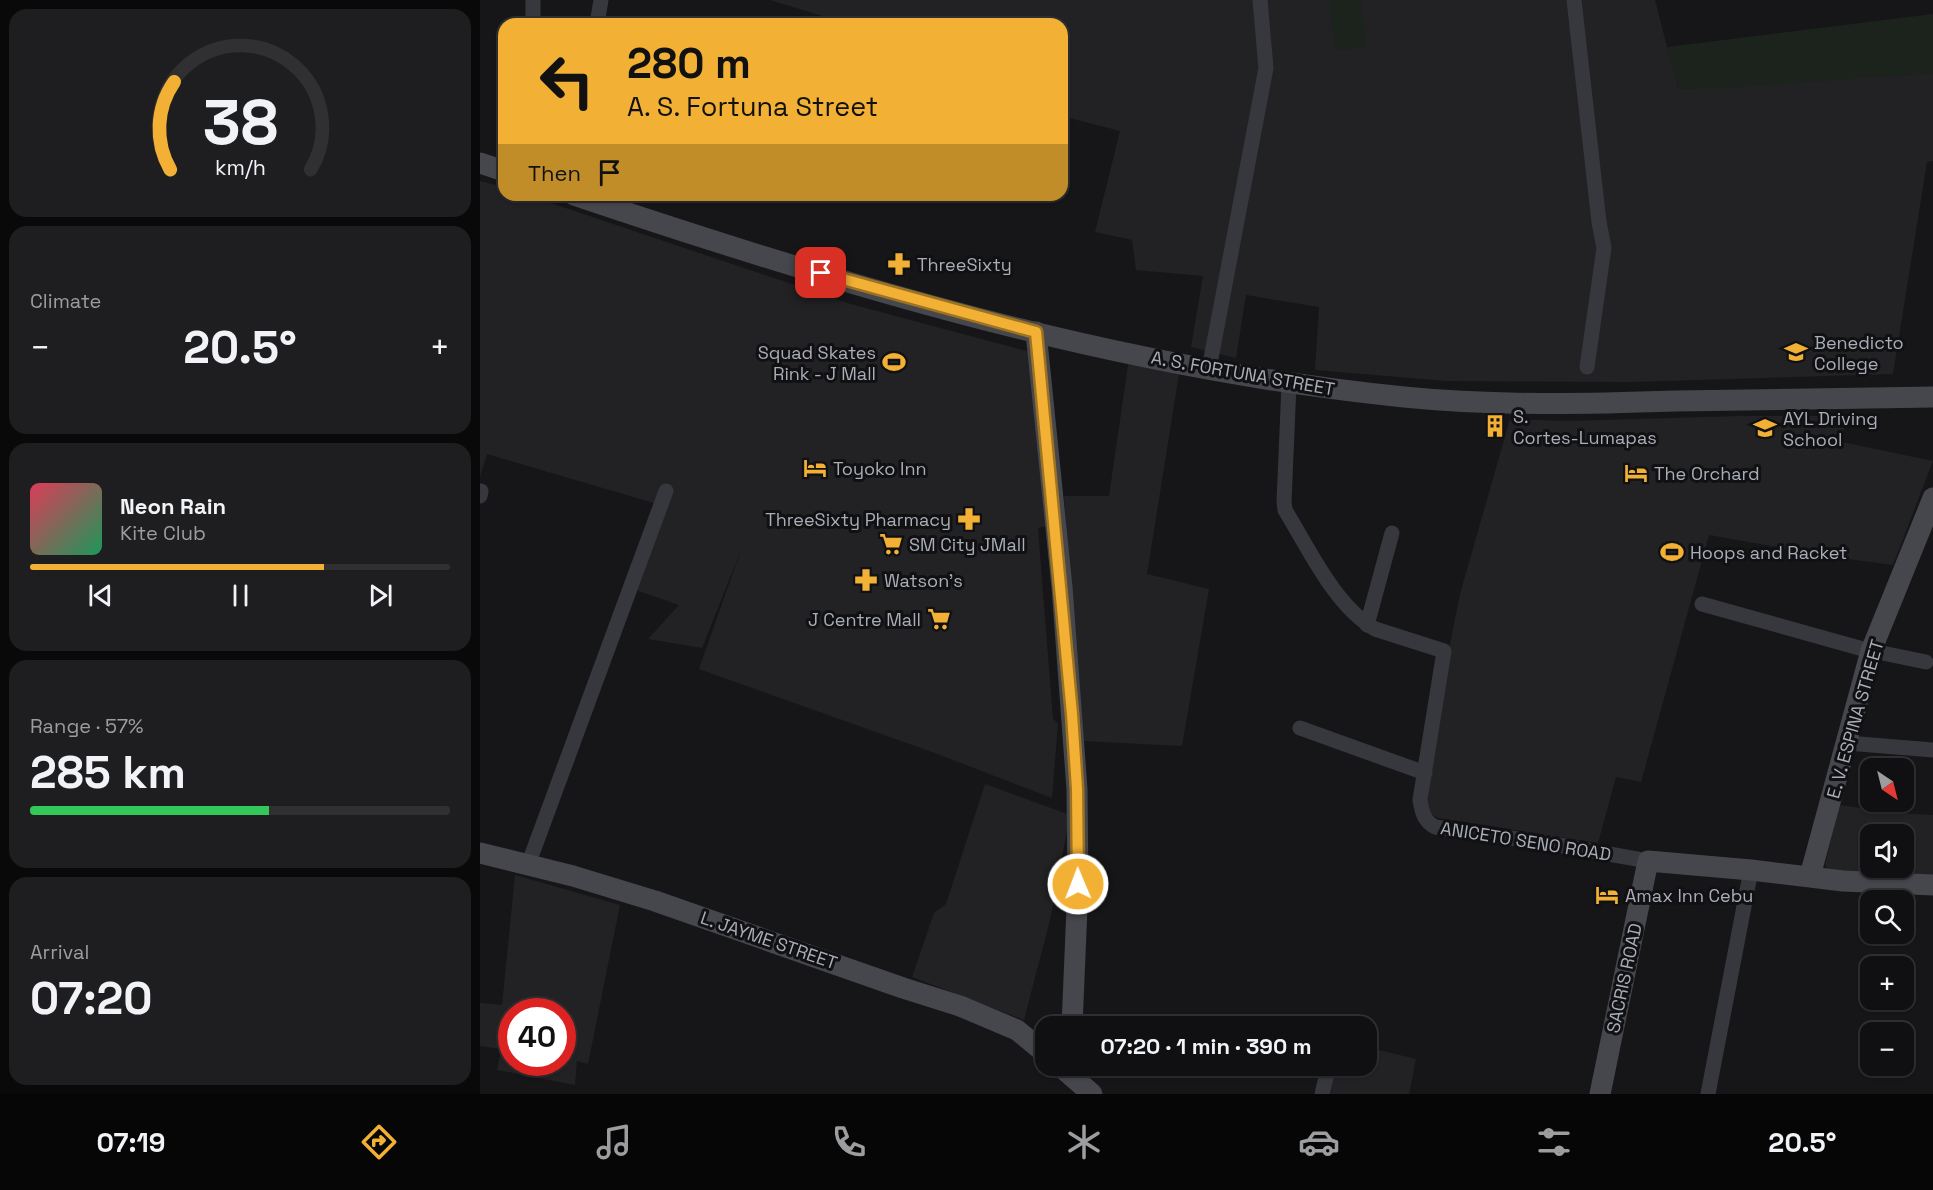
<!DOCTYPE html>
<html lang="en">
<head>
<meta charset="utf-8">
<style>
  :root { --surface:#101012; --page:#1e1e20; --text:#f1f3f6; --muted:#9c9d9f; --line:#303032; --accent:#f2b134 }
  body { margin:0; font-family:"Space Grotesk",sans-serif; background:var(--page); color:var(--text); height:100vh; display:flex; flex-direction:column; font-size:22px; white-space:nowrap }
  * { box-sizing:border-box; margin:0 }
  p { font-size:20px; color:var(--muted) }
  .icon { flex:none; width:33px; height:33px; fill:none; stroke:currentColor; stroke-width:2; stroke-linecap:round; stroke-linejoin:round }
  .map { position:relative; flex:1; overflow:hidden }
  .drawer { display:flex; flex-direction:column; gap:9px; padding:9px; background:#09090a; width:480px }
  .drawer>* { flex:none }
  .guide { position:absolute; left:18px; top:18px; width:570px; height:183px; border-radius:18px; box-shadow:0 2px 4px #0004,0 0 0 2px var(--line); background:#f2b134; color:#111; overflow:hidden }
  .needle { width:39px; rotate:145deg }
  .tools { position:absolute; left:1380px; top:758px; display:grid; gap:12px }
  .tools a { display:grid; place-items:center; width:54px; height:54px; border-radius:12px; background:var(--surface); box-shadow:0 2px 4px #0004,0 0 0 2px var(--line); font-size:30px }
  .speed { position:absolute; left:18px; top:998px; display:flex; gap:12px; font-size:30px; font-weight:700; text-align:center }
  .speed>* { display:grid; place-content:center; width:78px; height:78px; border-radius:50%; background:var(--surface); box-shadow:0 2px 4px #0004,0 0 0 2px var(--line); line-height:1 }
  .speed .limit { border:9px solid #d22; background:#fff; color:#111 }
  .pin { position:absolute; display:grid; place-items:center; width:51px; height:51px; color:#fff; margin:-26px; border-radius:12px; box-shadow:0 3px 9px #0006 }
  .me { position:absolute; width:66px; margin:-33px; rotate:359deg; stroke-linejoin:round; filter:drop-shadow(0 0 4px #0008) }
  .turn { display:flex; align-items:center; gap:21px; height:126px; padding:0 30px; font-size:27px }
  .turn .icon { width:78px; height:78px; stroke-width:2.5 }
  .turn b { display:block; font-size:42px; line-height:51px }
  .then { display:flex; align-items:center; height:57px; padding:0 30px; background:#0003; gap:12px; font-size:22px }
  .big { font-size:45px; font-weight:600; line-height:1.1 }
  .drawer .widget { flex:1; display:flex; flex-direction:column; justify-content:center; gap:9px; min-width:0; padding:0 21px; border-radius:18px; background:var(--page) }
  .drawer .dial { align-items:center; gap:0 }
  .dial svg { height:156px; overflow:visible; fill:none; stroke:var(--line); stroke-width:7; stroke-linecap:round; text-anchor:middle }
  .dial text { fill:var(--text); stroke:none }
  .song { display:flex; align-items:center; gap:18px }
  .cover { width:72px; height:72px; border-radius:9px; background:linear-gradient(135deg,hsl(350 70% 55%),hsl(150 70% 35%)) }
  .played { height:6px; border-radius:3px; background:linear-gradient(90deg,var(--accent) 70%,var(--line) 70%) }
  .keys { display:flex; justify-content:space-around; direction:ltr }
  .heat { display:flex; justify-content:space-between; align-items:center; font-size:33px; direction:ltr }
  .charge { height:9px; border-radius:4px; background:linear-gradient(90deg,#34c759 57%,var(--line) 0) }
  .trip { position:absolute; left:555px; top:1016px; width:342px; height:60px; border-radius:18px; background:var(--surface); box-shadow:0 2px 4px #0004,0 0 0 2px var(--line); font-weight:600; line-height:60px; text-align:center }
  .tab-bar { display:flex; height:96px; justify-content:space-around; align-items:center; background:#060607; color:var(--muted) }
  .tab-bar .icon { width:42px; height:42px }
  .tab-bar .on { color:var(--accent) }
  .tab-bar b { font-size:27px; color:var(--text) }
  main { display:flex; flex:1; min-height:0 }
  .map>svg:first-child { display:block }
</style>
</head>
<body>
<main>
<section class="drawer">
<div class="widget dial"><svg viewBox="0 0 100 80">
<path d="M14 69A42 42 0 1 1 86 69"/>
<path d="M14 69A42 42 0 0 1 16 24" stroke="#f2b134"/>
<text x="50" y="56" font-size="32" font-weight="700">38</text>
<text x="50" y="72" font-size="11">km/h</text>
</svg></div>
<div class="widget"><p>Climate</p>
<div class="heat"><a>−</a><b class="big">20.5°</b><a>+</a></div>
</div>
<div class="widget">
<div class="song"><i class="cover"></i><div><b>Neon Rain</b><p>Kite Club</p></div></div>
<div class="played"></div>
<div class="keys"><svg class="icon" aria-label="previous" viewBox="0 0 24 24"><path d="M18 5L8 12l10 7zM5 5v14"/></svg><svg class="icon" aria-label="pause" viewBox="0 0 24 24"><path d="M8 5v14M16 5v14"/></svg><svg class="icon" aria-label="next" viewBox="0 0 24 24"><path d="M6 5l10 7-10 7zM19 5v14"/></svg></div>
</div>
<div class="widget"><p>Range · 57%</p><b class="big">285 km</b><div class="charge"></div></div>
<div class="widget"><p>Arrival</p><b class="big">07:20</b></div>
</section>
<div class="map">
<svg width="1453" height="1094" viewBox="0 0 1453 1094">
  <rect width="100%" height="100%" fill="#161618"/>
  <g fill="#222225" fill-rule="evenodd">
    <path d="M 290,0 L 1175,0 L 1198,89 L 1453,73 L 1453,161 L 1447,162 L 1413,374 L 1151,382 L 966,381 L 835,370 L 839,307 L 766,295 L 756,358 L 711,347 L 723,276 L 656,270 L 652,240 L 615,232 L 640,131 L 582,116 L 582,24 L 358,24 L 359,21 Z"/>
    <path d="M 0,181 L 24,187 L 24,195 L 47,195 L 371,304 L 554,353 L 570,525 L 558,528 L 573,719 L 578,723 L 572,798 L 452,752 L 219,669 L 261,550 L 222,648 L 168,639 L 199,605 L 153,589 L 184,506 L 7,454 L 0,477 Z"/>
    <path d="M 649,358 L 700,368 L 667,574 L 729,589 L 702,746 L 602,741 L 584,496 L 629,496 Z"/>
    <path d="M 1260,416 L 1366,416 L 1362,442 L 1453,461 L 1413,565 L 1353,557 L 1229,535 L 1161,782 L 1136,777 L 1118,843 L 958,818 L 950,813 L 947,806 L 970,644 L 980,594 L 1030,419 L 1087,421 Z"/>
    <path d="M 505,784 L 590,815 L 570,920 L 544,1020 L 432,977 L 454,913 L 466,904 Z"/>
    <path d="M 1359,805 L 1417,813 L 1453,815 L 1453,879 L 1349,872 L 1345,865 ZM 1390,834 L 1424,834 L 1424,867 L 1390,867 Z"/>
    <path d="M 35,875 L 140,905 L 108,1064 L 97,1061 L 95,1085 L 17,1070 L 21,1049 L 0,1046 L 0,1003 L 22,1005 ZM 32,1011 L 82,1011 L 82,1062 L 32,1062 Z"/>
    <path d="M 887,1047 L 936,1059 L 929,1094 L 847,1094 L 853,1065 L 886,1065 Z"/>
  </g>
  <g fill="#1c231d">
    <path d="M 849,0 L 881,0 L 886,47 L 855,51 Z"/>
    <path d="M 1453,14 L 1453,73 L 1248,88 L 1198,89 L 1187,47 Z"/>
  </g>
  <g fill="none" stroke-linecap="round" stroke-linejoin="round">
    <g stroke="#37383d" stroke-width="15">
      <path d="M 1094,0 L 1119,222 L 1124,248 L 1107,367"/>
      <path d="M 53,24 L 53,0"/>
      <path d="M 117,24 L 121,0"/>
      <path d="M 729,369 L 786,68 L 780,0"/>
      <path d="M 809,384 L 804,502 L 805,510 C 829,549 855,606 895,629 L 964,651 L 940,800 C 942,812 944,821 955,827 L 1073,844 L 1168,861"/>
      <path d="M 0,496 L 1,491"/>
      <path d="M 1222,604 L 1383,649 L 1446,662"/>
      <path d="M 887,625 L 912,533"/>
      <path d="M 820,728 L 945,773"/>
      <path d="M 1367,743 L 1453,750"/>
      <path d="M 48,865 L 186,491"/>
      <path d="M 842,1094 L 849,1065"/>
      <path d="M 1228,1094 L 1271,870"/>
    </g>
    <g stroke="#45474d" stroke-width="21">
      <path d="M 0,163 L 24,171"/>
      <path d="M 94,195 C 364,286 640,369 924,397 C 1014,406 1105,404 1196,401 C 1281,399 1367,398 1453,397"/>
      <path d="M 556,332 L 582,587 L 597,789 L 598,884 L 592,1026"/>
      <path d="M 0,853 L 93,876 L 175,901 L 423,988 L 480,1006 L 537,1030 L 566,1054"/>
      <path d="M 1330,876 L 1391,651 L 1453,498"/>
      <path d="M 579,1065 L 612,1094"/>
      <path d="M 1120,1094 L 1168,861 L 1271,870 L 1363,881 L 1453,885"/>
    </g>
  </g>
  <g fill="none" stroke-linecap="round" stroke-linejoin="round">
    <g stroke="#9d7322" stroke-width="15">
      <path id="route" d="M 341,273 L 556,332 L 592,714 L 597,789 L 598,884"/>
    </g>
    <use href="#route" stroke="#f2b134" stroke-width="10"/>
  </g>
  <defs>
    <g id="pharmacy-bare" transform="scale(1.8)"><path d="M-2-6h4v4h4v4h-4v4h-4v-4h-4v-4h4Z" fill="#f2b134" stroke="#111113" stroke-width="2.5" paint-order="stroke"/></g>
    <g id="university-bare" transform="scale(1.8)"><path d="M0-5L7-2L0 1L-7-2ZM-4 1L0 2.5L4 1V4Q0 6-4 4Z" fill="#f2b134" stroke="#111113" stroke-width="2.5" paint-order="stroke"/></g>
    <g id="stadium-bare" transform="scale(1.8)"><path d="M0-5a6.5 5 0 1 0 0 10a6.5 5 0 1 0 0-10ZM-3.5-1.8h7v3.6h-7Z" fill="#f2b134" stroke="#111113" stroke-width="2.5" paint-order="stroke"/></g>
    <g id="building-bare" transform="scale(1.8)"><path d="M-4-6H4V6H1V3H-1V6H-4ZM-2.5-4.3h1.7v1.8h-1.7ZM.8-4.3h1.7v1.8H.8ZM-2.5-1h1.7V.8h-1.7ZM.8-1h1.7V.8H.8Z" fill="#f2b134" stroke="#111113" stroke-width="2.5" paint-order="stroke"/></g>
    <g id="school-bare" transform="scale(1.8)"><path d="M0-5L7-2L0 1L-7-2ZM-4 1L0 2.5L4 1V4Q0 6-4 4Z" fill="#f2b134" stroke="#111113" stroke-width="2.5" paint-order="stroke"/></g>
    <g id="hotel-bare" transform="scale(1.8)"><path d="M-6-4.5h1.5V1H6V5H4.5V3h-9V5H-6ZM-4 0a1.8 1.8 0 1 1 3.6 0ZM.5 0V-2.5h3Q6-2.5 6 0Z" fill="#f2b134" stroke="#111113" stroke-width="2.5" paint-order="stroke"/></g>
    <g id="supermarket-bare" transform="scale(1.8)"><path d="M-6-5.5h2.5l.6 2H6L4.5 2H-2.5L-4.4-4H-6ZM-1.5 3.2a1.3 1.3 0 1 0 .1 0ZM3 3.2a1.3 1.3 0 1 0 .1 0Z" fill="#f2b134" stroke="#111113" stroke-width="2.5" paint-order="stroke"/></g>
  </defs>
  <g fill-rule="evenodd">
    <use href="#pharmacy-bare" x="419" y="264"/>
    <use href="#university-bare" x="1316" y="352"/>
    <use href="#stadium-bare" x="414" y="362"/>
    <use href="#building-bare" x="1015" y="426"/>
    <use href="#school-bare" x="1285" y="428"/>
    <use href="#hotel-bare" x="335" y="468"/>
    <use href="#hotel-bare" x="1156" y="473"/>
    <use href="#pharmacy-bare" x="489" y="519"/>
    <use href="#supermarket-bare" x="411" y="544"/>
    <use href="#stadium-bare" x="1192" y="552"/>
    <use href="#pharmacy-bare" x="386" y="580"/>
    <use href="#supermarket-bare" x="459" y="619"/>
    <use href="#hotel-bare" x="1127" y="895"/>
  </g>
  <g text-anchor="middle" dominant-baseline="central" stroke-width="6" stroke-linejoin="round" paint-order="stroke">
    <g font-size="18" fill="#a8adb8" stroke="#111113" text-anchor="start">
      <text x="437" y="264">ThreeSixty</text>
      <text x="1334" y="342">Benedicto<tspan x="1334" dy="21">College</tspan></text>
      <text x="396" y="352" text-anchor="end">Squad Skates<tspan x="396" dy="21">Rink - J Mall</tspan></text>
      <text x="1033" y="416">S.<tspan x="1033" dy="21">Cortes-Lumapas</tspan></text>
      <text x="1303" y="418">AYL Driving<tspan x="1303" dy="21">School</tspan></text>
      <text x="353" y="468">Toyoko Inn</text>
      <text x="1174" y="473">The Orchard</text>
      <text x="471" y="519" text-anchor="end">ThreeSixty Pharmacy</text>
      <text x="429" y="544">SM City JMall</text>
      <text x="1210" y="552">Hoops and Racket</text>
      <text x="404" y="580">Watson's</text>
      <text x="441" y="619" text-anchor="end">J Centre Mall</text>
      <text x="1145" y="895">Amax Inn Cebu</text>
    </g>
    <g font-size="18" fill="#a8adb8" stroke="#111113">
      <text transform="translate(763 373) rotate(10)">A. S. FORTUNA STREET</text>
      <text transform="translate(1375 719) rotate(-74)">E. V. ESPINA STREET</text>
      <text transform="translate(1046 841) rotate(9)">ANICETO SENO ROAD</text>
      <text transform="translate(289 940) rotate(19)">L. JAYME STREET</text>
      <text transform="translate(1144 978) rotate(-78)">SACRIS ROAD</text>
    </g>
  </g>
</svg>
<div class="tools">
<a><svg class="needle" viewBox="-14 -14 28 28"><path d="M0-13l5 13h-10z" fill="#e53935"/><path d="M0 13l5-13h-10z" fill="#9c9d9f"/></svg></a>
<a><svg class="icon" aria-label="sound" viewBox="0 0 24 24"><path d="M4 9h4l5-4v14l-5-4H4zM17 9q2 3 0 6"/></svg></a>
<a><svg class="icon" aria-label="search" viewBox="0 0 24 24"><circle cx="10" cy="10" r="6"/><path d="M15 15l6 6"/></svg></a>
<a>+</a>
<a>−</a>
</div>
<div class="speed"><div class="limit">40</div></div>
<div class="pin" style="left:341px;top:273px;background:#d93025"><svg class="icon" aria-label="arrive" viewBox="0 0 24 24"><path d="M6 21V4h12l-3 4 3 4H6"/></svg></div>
<svg class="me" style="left:598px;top:884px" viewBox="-20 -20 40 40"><circle r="17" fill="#f2b134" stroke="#fff" stroke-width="3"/><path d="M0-11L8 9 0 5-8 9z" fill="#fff"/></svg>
<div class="trip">07:20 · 1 min · 390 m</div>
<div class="guide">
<div class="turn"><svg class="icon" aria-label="left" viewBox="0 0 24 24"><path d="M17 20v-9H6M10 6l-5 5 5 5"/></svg><div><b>280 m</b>A. S. Fortuna Street</div></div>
<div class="then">Then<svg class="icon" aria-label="arrive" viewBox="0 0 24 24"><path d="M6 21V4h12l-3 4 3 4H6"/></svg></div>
</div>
</div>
</main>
<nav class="tab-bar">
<b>07:19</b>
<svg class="icon on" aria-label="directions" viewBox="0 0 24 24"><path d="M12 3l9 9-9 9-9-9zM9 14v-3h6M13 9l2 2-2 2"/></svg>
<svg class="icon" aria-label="music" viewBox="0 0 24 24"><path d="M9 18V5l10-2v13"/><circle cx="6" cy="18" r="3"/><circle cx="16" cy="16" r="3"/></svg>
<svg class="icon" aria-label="phone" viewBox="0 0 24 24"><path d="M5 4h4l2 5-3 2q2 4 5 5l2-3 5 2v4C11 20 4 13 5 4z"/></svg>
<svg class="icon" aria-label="climate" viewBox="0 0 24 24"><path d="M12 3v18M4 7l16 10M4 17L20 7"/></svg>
<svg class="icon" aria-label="car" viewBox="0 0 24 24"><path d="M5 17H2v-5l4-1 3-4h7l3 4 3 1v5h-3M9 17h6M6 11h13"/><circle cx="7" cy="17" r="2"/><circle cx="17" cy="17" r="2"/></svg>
<svg class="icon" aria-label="filters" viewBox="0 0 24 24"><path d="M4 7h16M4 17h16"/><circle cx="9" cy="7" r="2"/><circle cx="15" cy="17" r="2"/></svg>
<b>20.5°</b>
</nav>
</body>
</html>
